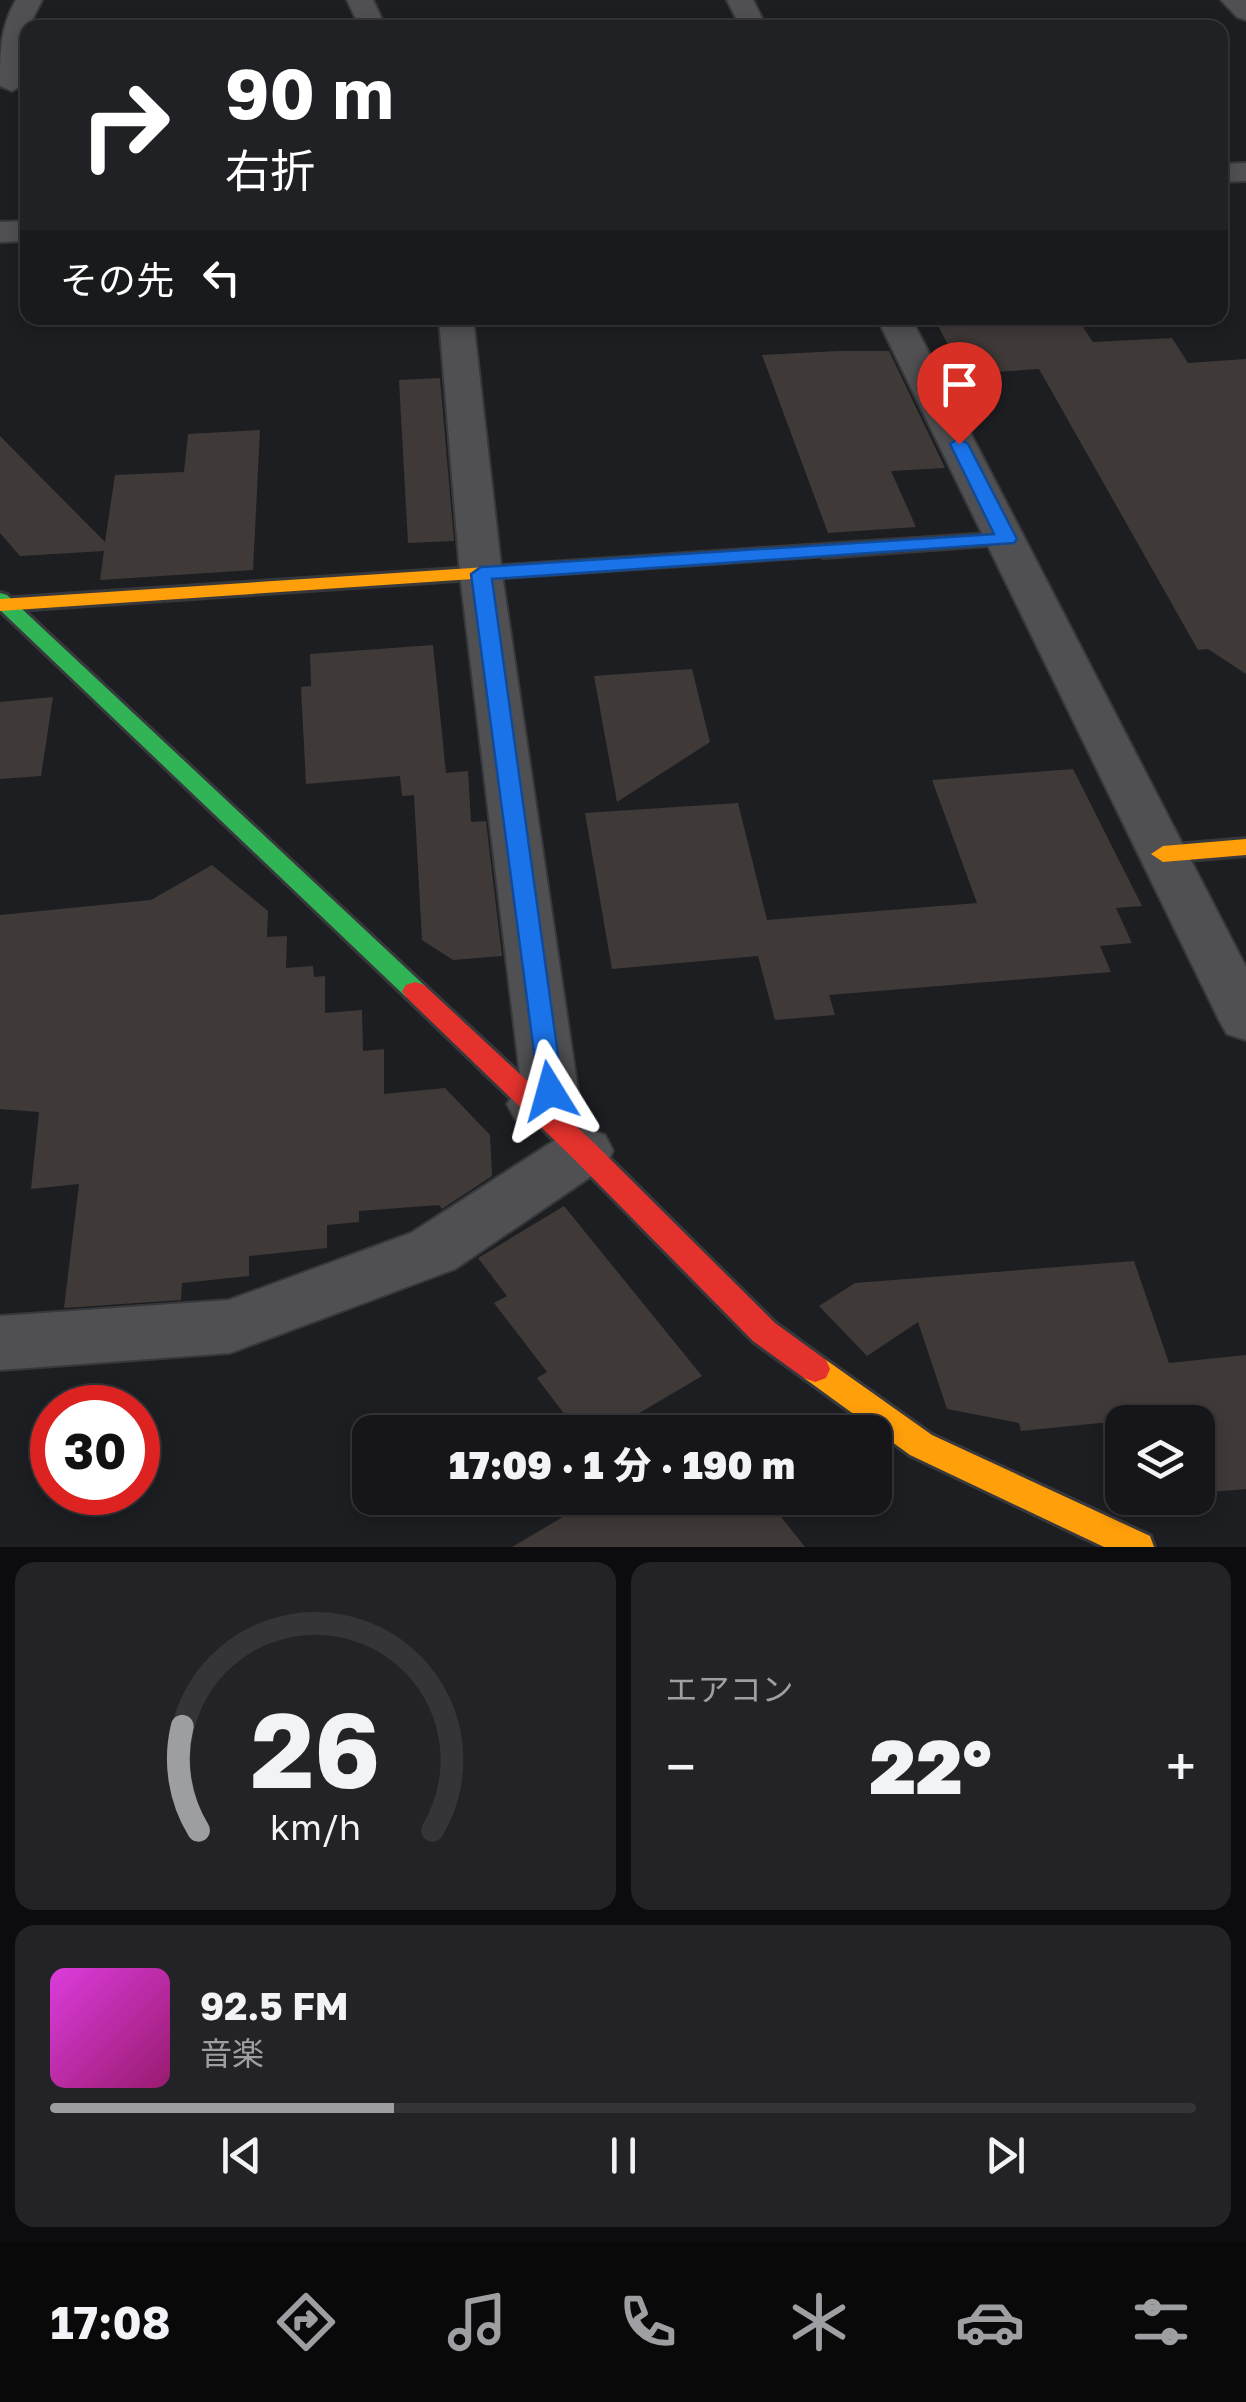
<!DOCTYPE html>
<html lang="ja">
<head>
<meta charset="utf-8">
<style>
  :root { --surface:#16161a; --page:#232327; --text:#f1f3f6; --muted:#9e9fa2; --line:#353539; --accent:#9d9ea2 }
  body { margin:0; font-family:"Golos Text","Noto Sans JP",sans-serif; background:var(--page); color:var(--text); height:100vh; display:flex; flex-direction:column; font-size:38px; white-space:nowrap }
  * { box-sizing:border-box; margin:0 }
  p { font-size:32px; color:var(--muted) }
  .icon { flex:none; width:55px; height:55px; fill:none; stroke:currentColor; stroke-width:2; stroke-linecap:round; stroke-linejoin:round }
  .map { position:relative; height:1547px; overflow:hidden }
  .sheet { display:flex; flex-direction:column; gap:15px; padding:15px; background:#0c0c0e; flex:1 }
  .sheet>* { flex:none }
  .guide { position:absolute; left:20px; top:20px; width:1208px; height:305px; border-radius:20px; box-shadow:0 5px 15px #0003,0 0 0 2px var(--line); background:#202124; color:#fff; overflow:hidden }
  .fabs { position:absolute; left:1105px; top:1405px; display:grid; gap:20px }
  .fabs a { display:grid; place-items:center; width:110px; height:110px; border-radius:20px; background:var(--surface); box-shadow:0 5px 15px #0003,0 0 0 2px var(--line); font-size:50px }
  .speed { position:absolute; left:30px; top:1385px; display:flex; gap:20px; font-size:50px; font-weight:700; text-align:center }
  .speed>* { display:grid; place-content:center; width:130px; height:130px; border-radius:50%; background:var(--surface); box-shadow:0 5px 15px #0003,0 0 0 2px var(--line); line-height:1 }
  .speed .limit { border:15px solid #d22; background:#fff; color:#111 }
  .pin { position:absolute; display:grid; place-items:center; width:85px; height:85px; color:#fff; margin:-102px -42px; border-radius:50% 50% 50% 0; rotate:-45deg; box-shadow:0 0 10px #0007 }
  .pin .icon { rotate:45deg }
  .me { position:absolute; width:110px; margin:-55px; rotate:352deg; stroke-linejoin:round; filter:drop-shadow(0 0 8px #0008) }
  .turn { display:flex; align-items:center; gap:35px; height:210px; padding:0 40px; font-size:45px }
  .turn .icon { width:130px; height:130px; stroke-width:2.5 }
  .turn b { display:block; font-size:70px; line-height:85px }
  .then { display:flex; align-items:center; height:95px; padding:0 40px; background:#0003; gap:20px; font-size:38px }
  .big { font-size:75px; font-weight:800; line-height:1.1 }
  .sheet .tile { flex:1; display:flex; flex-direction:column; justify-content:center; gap:15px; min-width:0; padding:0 35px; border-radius:20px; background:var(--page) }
  .sheet .dial { align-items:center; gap:0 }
  .dial svg { height:260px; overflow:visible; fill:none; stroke:var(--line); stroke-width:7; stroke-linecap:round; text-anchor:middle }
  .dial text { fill:var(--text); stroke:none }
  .song { display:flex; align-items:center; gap:30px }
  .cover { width:120px; height:120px; border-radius:15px; background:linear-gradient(135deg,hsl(300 70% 55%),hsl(320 70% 35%)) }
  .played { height:10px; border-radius:5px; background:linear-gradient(90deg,var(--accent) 30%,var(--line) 30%) }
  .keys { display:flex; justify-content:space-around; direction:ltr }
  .heat { display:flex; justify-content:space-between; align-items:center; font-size:55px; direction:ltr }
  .sheet .tiles { flex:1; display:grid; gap:15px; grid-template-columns:1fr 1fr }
  .tile:last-child { grid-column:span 2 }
  .trip { position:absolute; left:352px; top:1415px; width:540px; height:100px; border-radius:20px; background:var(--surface); box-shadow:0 5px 15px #0003,0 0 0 2px var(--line); font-weight:800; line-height:100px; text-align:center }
  .tabs { display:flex; height:160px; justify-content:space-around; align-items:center; background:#09090a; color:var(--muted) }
  .tabs .icon { width:70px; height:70px }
  .tabs .selected { color:var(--accent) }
  .tabs b { font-size:45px; color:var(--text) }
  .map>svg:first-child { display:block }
</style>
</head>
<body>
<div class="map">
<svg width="1246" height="1547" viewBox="0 0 1246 1547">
  <rect width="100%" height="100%" fill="#1d1e22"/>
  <g fill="#3f3a38">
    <path d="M 934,318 L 1077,318 L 1093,342 L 1172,338 L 1188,363 L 1246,359 L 1246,674 L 1208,649 L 1198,650 L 1039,369 L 963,374 Z"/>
    <path d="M 839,351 L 889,351 L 945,468 L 891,471 L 916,527 L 828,533 L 762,355 Z"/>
    <path d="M 440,378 L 454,541 L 408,543 L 399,380 Z"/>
    <path d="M 260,430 L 253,570 L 100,580 L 104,551 L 20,556 L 0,533 L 0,436 L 105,542 L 115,475 L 184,472 L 188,434 Z"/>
    <path d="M 433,645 L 446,773 L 468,771 L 471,822 L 486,821 L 502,956 L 453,960 L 422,940 L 414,795 L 402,796 L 400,776 L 306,784 L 301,687 L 311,686 L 310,654 Z"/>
    <path d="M 692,669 L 710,742 L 617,802 L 594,676 Z"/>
    <path d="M 53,697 L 41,776 L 0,779 L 0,702 Z"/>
    <path d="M 1073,769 L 1142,906 L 1116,908 L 1132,943 L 1100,946 L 1111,972 L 829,995 L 835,1015 L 775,1020 L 758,956 L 612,969 L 585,813 L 738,803 L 767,920 L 977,903 L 932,780 Z"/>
    <path d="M 212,865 L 268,911 L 267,937 L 287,936 L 286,968 L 313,966 L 314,977 L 325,976 L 325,1013 L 362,1010 L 363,1051 L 384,1049 L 384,1094 L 445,1088 L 490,1135 L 492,1176 L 442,1209 L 439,1205 L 359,1211 L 359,1222 L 327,1225 L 327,1248 L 249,1256 L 249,1276 L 182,1283 L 181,1300 L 64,1308 L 79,1184 L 31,1189 L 39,1112 L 0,1109 L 0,915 L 151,900 Z"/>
    <path d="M 564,1206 L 702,1376 L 636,1415 L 649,1432 L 578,1432 L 537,1378 L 547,1372 L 494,1303 L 507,1296 L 478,1258 Z"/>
    <path d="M 1134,1261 L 1169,1363 L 1246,1355 L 1246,1489 L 1198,1493 L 1198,1413 L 1021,1431 L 1019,1423 L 947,1409 L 918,1322 L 867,1356 L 819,1306 L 855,1283 Z"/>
    <path d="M 595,1498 L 705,1498 L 720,1516 L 750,1498 L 766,1498 L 805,1547 L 512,1547 Z"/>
  </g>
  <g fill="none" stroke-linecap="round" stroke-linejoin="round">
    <g stroke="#37383b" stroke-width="4">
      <g id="street">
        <path d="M 16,0 L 42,0 L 28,28 L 26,83 L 12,91 L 0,86 C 0,54 0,27 16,0 Z"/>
        <path d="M 347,0 L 373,0 L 386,28 L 360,28 Z"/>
        <path d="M 727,0 L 753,0 L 767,28 L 741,28 Z"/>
        <path d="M 1221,0 L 1246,0 L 1246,20 L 1237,17 Z"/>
        <path d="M 1246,163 L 1246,181 L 1220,182 L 1220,164 Z"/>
        <path d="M 28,221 L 28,241 L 0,242 L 0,222 Z"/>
        <path d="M 439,318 L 473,318 L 502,574 L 578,1091 C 563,1118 545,1129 515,1119 L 507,1104 L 521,1084 L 460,574 Z"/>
        <path d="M 877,318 L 911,318 L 1246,967 L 1246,1040 L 1227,1034 L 1219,1020 Z"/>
        <path d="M 584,1128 L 605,1135 L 613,1151 L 605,1167 L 455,1269 L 230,1353 L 0,1370 L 0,1316 L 229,1300 L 411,1233 L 563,1135 Z"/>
      </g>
    </g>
    <g stroke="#37383b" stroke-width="6">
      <g id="fast">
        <path d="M 1007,533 L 1017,539 L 1014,543 L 823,557 L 813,551 L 823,545 Z"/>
        <path d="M 0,593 L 7,595 L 424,985 L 428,991 L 424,997 L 406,997 L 0,610 Z"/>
      </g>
    </g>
    <g stroke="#37383b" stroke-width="6">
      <g id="slow">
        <path d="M 823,545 L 830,547 L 833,551 L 830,555 L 0,611 L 0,599 Z"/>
        <path d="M 1246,839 L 1246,855 L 1163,862 L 1151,854 L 1163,846 Z"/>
        <path d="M 815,1356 L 826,1360 L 932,1435 L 1150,1536 L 1154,1547 L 1104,1547 L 910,1455 L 804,1378 L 800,1369 L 804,1360 Z"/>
      </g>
    </g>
    <g stroke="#37383b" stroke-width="6">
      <path id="jam" d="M 415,982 L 424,985 L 594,1143 L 775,1323 L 826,1360 L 830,1369 L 826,1378 L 815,1382 L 804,1378 L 753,1341 L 574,1159 L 406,997 L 402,991 L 406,985 Z"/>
    </g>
    <use href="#street" fill="#505053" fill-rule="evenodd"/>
    <use href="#fast" fill="#30b455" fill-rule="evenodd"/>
    <use href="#slow" fill="#ff9f0a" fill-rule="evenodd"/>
    <use href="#jam" fill="#e5322d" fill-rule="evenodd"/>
  </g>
  <path fill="#1a73e8" stroke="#114b97" stroke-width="2.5" d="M 959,438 L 968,444 L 1017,539 L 1014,543 L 492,579 L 563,1091 L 550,1101 L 540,1098 L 471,574 L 481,567 L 994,534 L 950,444 Z"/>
</svg>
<div class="fabs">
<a><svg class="icon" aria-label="layers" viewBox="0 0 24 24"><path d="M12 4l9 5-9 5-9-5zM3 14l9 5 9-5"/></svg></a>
</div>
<div class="speed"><div class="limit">30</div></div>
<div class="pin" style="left:959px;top:444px;background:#d93025"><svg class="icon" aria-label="arrive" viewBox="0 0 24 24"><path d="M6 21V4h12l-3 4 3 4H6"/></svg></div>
<svg class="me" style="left:550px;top:1091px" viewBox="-20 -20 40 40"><path d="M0-17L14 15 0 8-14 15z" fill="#1a73e8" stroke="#fff" stroke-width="4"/></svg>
<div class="trip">17:09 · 1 分 · 190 m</div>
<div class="guide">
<div class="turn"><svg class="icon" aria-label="right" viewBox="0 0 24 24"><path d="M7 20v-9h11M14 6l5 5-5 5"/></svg><div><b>90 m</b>右折</div></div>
<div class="then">その先<svg class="icon" aria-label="left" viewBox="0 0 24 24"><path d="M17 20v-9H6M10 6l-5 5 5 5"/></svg></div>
</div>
</div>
<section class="sheet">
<div class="tiles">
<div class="tile dial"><svg viewBox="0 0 100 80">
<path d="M14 69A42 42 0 1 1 86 69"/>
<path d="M14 69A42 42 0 0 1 9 37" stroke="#9d9ea2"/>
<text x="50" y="56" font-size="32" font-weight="700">26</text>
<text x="50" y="72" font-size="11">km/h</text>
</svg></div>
<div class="tile"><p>エアコン</p>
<div class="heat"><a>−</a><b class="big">22°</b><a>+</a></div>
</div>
<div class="tile">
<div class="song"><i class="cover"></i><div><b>92.5 FM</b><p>音楽</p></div></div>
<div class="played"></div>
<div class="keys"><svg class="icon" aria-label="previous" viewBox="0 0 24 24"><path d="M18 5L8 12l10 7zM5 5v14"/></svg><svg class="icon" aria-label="pause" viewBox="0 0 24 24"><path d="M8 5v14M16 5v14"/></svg><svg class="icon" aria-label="next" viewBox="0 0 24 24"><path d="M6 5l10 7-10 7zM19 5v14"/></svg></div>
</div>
</div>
</section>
<nav class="tabs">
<b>17:08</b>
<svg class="icon selected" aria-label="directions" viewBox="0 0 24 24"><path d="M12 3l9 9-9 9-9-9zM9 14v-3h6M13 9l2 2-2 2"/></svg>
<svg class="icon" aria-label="music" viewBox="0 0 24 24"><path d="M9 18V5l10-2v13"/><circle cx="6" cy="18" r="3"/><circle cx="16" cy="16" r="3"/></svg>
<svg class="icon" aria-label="phone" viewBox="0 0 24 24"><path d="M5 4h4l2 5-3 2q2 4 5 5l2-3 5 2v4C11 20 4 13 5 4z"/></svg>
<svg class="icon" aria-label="climate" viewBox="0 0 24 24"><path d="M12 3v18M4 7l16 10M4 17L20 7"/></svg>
<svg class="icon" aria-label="car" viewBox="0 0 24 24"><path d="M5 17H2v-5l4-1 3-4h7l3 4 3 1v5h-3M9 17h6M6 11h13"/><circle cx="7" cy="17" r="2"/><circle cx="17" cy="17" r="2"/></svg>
<svg class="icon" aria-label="filters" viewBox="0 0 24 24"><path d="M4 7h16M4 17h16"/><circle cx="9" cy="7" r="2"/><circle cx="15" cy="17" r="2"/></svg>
</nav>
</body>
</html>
